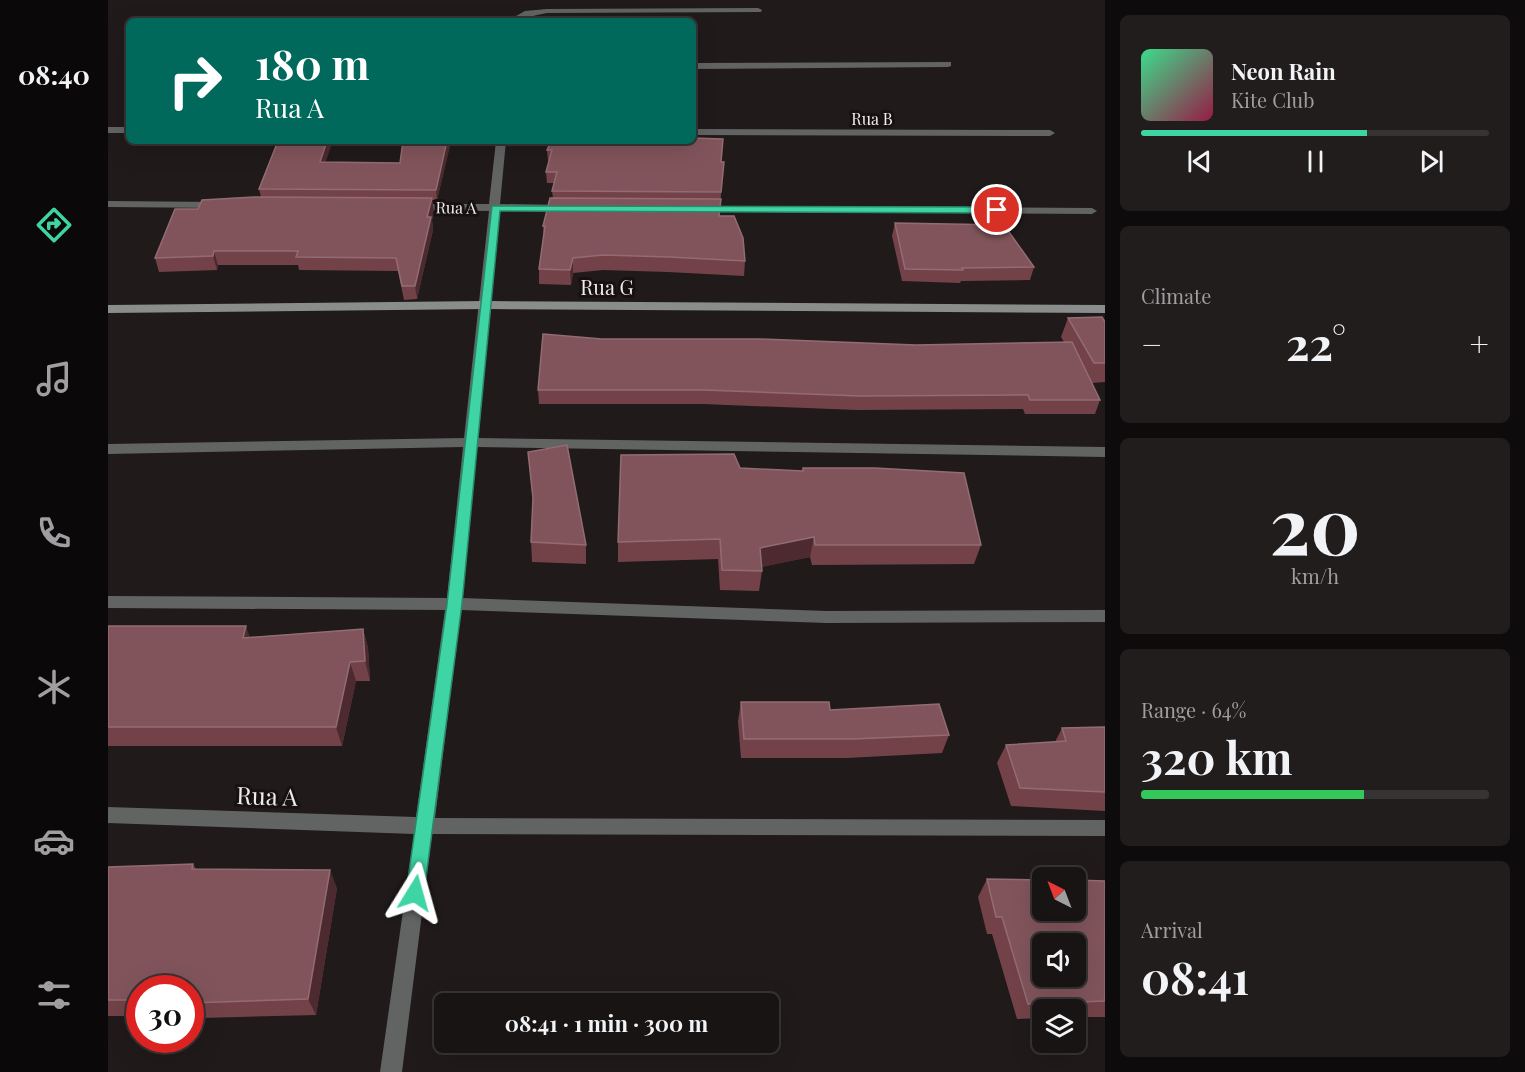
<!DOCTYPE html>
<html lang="en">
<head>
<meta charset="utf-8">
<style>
  :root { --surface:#181414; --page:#211d1d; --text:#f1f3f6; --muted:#9f9ea0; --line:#363334; --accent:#3ed4a3 }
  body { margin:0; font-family:"Playfair Display",serif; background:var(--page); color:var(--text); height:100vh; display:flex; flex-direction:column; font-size:22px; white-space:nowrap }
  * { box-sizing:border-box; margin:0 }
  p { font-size:20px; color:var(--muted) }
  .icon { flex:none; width:33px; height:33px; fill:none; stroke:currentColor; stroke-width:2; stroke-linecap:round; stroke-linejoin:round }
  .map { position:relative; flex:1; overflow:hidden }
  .sheet { display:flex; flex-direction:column; gap:15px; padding:15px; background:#0d0b0b; width:420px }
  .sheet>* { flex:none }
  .hud { position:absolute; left:18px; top:18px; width:570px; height:126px; border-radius:9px; box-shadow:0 6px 24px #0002,0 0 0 2px var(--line); background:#00695c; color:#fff; overflow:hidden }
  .needle { width:39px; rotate:318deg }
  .controls { position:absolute; left:924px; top:867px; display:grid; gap:12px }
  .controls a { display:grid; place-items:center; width:54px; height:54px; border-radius:9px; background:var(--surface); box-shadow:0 6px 24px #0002,0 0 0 2px var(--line); font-size:30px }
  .speed { position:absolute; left:18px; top:975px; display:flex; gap:12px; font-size:30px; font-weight:700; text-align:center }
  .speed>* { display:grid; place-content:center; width:78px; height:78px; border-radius:50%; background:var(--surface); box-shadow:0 6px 24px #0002,0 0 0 2px var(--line); line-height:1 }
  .speed .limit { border:9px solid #d22; background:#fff; color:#111 }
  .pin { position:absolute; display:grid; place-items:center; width:51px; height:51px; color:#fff; margin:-26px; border:3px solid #fff; border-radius:50%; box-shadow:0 2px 6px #0007 }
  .me { position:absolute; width:66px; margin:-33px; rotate:8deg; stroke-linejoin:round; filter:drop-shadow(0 0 4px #0008) }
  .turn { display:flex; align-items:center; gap:21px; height:126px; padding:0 30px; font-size:27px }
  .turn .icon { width:78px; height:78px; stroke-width:2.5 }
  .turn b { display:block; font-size:42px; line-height:51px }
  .big { font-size:45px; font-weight:700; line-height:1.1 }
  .sheet .card { flex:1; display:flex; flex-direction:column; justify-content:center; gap:9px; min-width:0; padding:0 21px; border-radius:9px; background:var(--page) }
  .sheet .dial { align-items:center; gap:0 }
  .dial b { font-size:78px; line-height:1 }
  .song { display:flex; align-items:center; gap:18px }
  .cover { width:72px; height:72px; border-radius:9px; background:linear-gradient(135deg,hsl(150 70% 55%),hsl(340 70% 35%)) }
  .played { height:6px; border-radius:3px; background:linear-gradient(90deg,var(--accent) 65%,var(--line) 65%) }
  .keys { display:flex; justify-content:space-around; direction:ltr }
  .heat { display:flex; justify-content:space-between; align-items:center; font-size:33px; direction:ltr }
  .charge { height:9px; border-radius:4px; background:linear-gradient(90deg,#34c759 64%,var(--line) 0) }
  .trip { position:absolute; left:326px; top:993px; width:345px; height:60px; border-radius:9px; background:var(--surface); box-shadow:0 6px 24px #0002,0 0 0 2px var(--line); font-weight:700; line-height:60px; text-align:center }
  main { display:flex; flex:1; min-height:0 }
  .tabs { display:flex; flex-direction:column; width:108px; justify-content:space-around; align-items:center; background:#0a0808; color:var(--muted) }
  .tabs .icon { width:42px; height:42px }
  .tabs .current { color:var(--accent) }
  .tabs b { font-size:27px; color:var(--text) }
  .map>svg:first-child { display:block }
</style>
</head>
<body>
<main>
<nav class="tabs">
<b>08:40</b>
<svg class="icon current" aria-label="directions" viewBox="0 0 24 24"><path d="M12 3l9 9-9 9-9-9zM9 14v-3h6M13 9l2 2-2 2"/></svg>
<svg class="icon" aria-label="music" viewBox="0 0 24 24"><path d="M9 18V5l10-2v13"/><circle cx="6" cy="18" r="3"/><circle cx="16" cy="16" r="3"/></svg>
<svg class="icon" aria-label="phone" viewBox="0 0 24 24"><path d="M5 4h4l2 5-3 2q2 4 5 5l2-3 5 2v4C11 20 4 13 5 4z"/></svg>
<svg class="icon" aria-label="climate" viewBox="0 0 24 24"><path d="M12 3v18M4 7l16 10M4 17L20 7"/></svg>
<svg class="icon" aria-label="car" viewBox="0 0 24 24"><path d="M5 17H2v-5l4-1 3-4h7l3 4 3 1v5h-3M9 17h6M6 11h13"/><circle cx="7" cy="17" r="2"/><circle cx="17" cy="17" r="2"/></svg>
<svg class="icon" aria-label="filters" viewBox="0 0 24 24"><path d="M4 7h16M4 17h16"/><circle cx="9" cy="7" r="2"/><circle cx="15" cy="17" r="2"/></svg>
</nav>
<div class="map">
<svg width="997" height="1072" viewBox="0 0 997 1072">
  <rect width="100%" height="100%" fill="#201a1a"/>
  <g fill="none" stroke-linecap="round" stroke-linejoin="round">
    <g fill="#616463" fill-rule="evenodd">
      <path d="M 650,8 L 654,10 L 653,12 L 439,13 C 425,15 413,21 399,21 L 417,11 L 439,9 Z"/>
      <path d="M 843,62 L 843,66 L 840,67 L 585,69 L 585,63 Z"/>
      <rect x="0" y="127" width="21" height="6"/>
      <path d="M 585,129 L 942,130 L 947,133 L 942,136 L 585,135 Z"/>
      <path d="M 388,141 L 398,141 L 392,204 L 459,205 L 464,208 L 459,211 L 391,211 L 370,438 L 997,447 L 997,457 L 369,447 L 354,598 L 719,611 L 997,610 L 997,622 L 719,623 L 353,610 L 327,818 L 997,820 L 997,836 L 324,834 L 294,1072 L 272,1072 L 306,834 L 0,823 L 0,807 L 308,817 L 337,610 L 0,608 L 0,596 L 339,598 L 355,447 L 0,454 L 0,444 L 356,438 L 381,211 L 306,210 L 301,207 L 306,204 L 381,204 Z"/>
      <path d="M 0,201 L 111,202 L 116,205 L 111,208 L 0,207 Z"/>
      <path d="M 591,206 L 984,208 L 989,211 L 984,214 L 587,211 L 587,207 Z"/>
    </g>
    <path fill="#898e8c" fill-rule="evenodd" d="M 379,301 L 997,305 L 997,313 L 379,309 L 0,313 L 0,305 Z"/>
  </g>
  <g fill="#734249">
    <path d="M 343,141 L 329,200 L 324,200 L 326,212 L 324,220 L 325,230 L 309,299 L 296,300 L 290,271 L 191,270 L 190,265 L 110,265 L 109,270 L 51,272 L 47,258 L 90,209 L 153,197 L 151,189 L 217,162 L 292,163 Z"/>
    <path d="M 439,150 L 616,162 L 611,216 L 637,261 L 636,276 L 560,272 L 495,270 L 465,273 L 463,285 L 431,284 L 431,269 L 436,237 L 435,226 L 445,198 L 444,191 L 446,183 L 439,183 L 438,172 L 441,161 L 440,161 Z"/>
    <path d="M 787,223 L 926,267 L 922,280 L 853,281 L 852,283 L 794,281 L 784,236 Z"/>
    <path d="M 960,318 L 997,322 L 997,382 L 984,383 L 992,400 L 987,414 L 917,414 L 915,409 L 749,410 L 595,404 L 431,404 L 430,390 L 494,339 L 808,345 L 956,342 L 953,337 Z"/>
    <path d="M 420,452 L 478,545 L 478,564 L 424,562 L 423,542 L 425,503 Z"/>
    <path d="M 632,468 L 694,471 L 695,468 L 873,545 L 866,564 L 704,565 L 702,557 L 653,567 L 654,571 L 651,591 L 612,590 L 610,559 L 510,562 L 510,542 Z"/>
    <path d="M 0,626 L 142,637 L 255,629 L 260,648 L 262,681 L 248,681 L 234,746 L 0,746 Z"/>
    <path d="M 633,702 L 722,710 L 841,735 L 834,753 L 739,758 L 633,758 L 630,721 Z"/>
    <path d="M 997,727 L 997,811 L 903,806 L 889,763 L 898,745 L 947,742 L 954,728 Z"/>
    <path d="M 85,864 L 88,869 L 229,888 L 208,1015 L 93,1018 L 91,1016 L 82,1016 L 82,988 L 32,988 L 32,1016 L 0,1016 L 0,867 Z"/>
    <path d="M 879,879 L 997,881 L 997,1017 L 968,1017 L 968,1010 L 934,1010 L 934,1018 L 909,1019 L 884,934 L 879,934 L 870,897 Z"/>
  </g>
  <g fill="#4c2a2f">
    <path d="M 219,141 L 225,141 L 214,172 L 212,162 Z"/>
    <path d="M 339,141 L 343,141 L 329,200 L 328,190 Z"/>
    <path d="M 324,198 L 326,212 L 324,220 L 325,230 L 309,299 L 307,286 L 319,217 Z"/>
    <path d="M 106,251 L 110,265 L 109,270 L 105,256 Z"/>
    <path d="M 465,258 L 465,273 L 463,285 L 462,270 Z"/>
    <path d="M 706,537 L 702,557 L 649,568 L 652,548 Z"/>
    <path d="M 138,626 L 145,646 L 135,638 Z"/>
    <path d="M 255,629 L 260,648 L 262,681 L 257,661 Z"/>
    <path d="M 242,662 L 248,681 L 234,746 L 228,727 Z"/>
    <path d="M 222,870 L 229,888 L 208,1015 L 200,999 Z"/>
  </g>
  <g fill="#81545b" stroke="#926c72" stroke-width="1.5" fill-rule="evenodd">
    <path d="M 585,138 L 615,139 L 613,162 L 616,162 L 613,192 L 444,191 L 449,172 L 438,172 L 444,150 L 439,150 L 443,141 L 585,141 Z"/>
    <path d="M 170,141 L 219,141 L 212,162 L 292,163 L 295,141 L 339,141 L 328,190 L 151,189 Z"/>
    <path d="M 146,197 L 324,198 L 319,217 L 323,217 L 307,286 L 294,286 L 288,258 L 188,257 L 190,251 L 106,251 L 105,256 L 47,258 L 67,209 L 90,209 L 94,200 Z"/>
    <path d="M 442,198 L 613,199 L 611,216 L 626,216 L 635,238 L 637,261 L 561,257 L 495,255 L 465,258 L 462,270 L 431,269 L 437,226 L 435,226 Z"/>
    <path d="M 787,223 L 896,225 L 926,267 L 854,268 L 855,270 L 797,269 Z"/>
    <path d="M 994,317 L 997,322 L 997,363 L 986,363 L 960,318 Z"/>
    <path d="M 435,334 L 494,339 L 652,339 L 808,345 L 964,342 L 992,400 L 922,400 L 920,395 L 752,396 L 596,390 L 430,390 Z"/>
    <path d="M 459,445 L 478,545 L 423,542 L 425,498 L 420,452 Z"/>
    <path d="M 626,454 L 632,468 L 695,471 L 695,468 L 767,468 L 856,473 L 873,545 L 707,545 L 706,537 L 652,548 L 654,571 L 614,570 L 612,539 L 510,542 L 513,455 Z"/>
    <path d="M 0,626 L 138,626 L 135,638 L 255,629 L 257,661 L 242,662 L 228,727 L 0,727 Z"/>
    <path d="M 633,702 L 721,702 L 722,710 L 831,704 L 841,735 L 744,739 L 636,739 Z"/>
    <path d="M 997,727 L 997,792 L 912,788 L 898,745 L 958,741 L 954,728 Z"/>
    <path d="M 85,864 L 84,869 L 222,870 L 200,999 L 82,1003 L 82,988 L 32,988 L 32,1000 L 0,1000 L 0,867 Z"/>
    <path d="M 879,879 L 934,880 L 934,910 L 968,910 L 968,880 L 997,881 L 997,1001 L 920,1004 L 894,917 L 888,917 ZM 934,944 L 968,944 L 968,976 L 934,976 Z"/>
  </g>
  <path fill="#3ed4a3" stroke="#288a6a" stroke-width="1.5" d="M 384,206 L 889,207 L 894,210 L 889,213 L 392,211 L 354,604 L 316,893 L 313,899 L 307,902 L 301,899 L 298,893 L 339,604 Z"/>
  <g text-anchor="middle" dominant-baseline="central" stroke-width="6" stroke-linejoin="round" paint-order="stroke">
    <g font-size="16" fill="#f0ebec" stroke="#171111">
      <text x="764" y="118">Rua B</text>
      <text transform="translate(348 207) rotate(1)">Rua A</text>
    </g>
    <g font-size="20" fill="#f0ebec" stroke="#171111">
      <text x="499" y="286">Rua G</text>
    </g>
    <g font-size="24" fill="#f0ebec" stroke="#171111">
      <text transform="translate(159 795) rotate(2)">Rua A</text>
    </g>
  </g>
</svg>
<div class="controls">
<a><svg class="needle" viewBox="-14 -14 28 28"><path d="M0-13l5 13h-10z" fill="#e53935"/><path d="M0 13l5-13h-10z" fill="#9f9ea0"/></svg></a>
<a><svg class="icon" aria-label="sound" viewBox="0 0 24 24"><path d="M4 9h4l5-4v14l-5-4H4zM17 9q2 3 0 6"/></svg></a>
<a><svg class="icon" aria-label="layers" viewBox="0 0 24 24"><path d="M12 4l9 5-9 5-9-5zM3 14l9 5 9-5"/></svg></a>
</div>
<div class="speed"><div class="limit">30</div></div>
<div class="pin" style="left:889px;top:210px;background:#d93025"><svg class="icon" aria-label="arrive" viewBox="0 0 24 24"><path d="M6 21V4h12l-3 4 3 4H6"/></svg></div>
<svg class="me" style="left:307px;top:893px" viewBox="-20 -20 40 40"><path d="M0-17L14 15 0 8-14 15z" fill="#3ed4a3" stroke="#fff" stroke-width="4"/></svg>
<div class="trip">08:41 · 1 min · 300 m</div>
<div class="hud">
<div class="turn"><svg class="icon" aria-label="right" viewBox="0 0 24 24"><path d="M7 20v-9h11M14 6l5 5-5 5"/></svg><div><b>180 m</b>Rua A</div></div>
</div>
</div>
<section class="sheet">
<div class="card">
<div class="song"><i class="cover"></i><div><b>Neon Rain</b><p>Kite Club</p></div></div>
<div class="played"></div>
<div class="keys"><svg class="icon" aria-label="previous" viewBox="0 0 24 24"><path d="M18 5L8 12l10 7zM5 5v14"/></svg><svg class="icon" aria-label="pause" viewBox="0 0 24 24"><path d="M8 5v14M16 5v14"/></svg><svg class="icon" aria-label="next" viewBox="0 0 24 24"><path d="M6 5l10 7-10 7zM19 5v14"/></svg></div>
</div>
<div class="card"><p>Climate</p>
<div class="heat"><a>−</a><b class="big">22°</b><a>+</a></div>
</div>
<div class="card dial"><b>20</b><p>km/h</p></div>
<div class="card"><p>Range · 64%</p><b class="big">320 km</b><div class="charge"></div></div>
<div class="card"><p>Arrival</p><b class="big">08:41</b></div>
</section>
</main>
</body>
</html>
